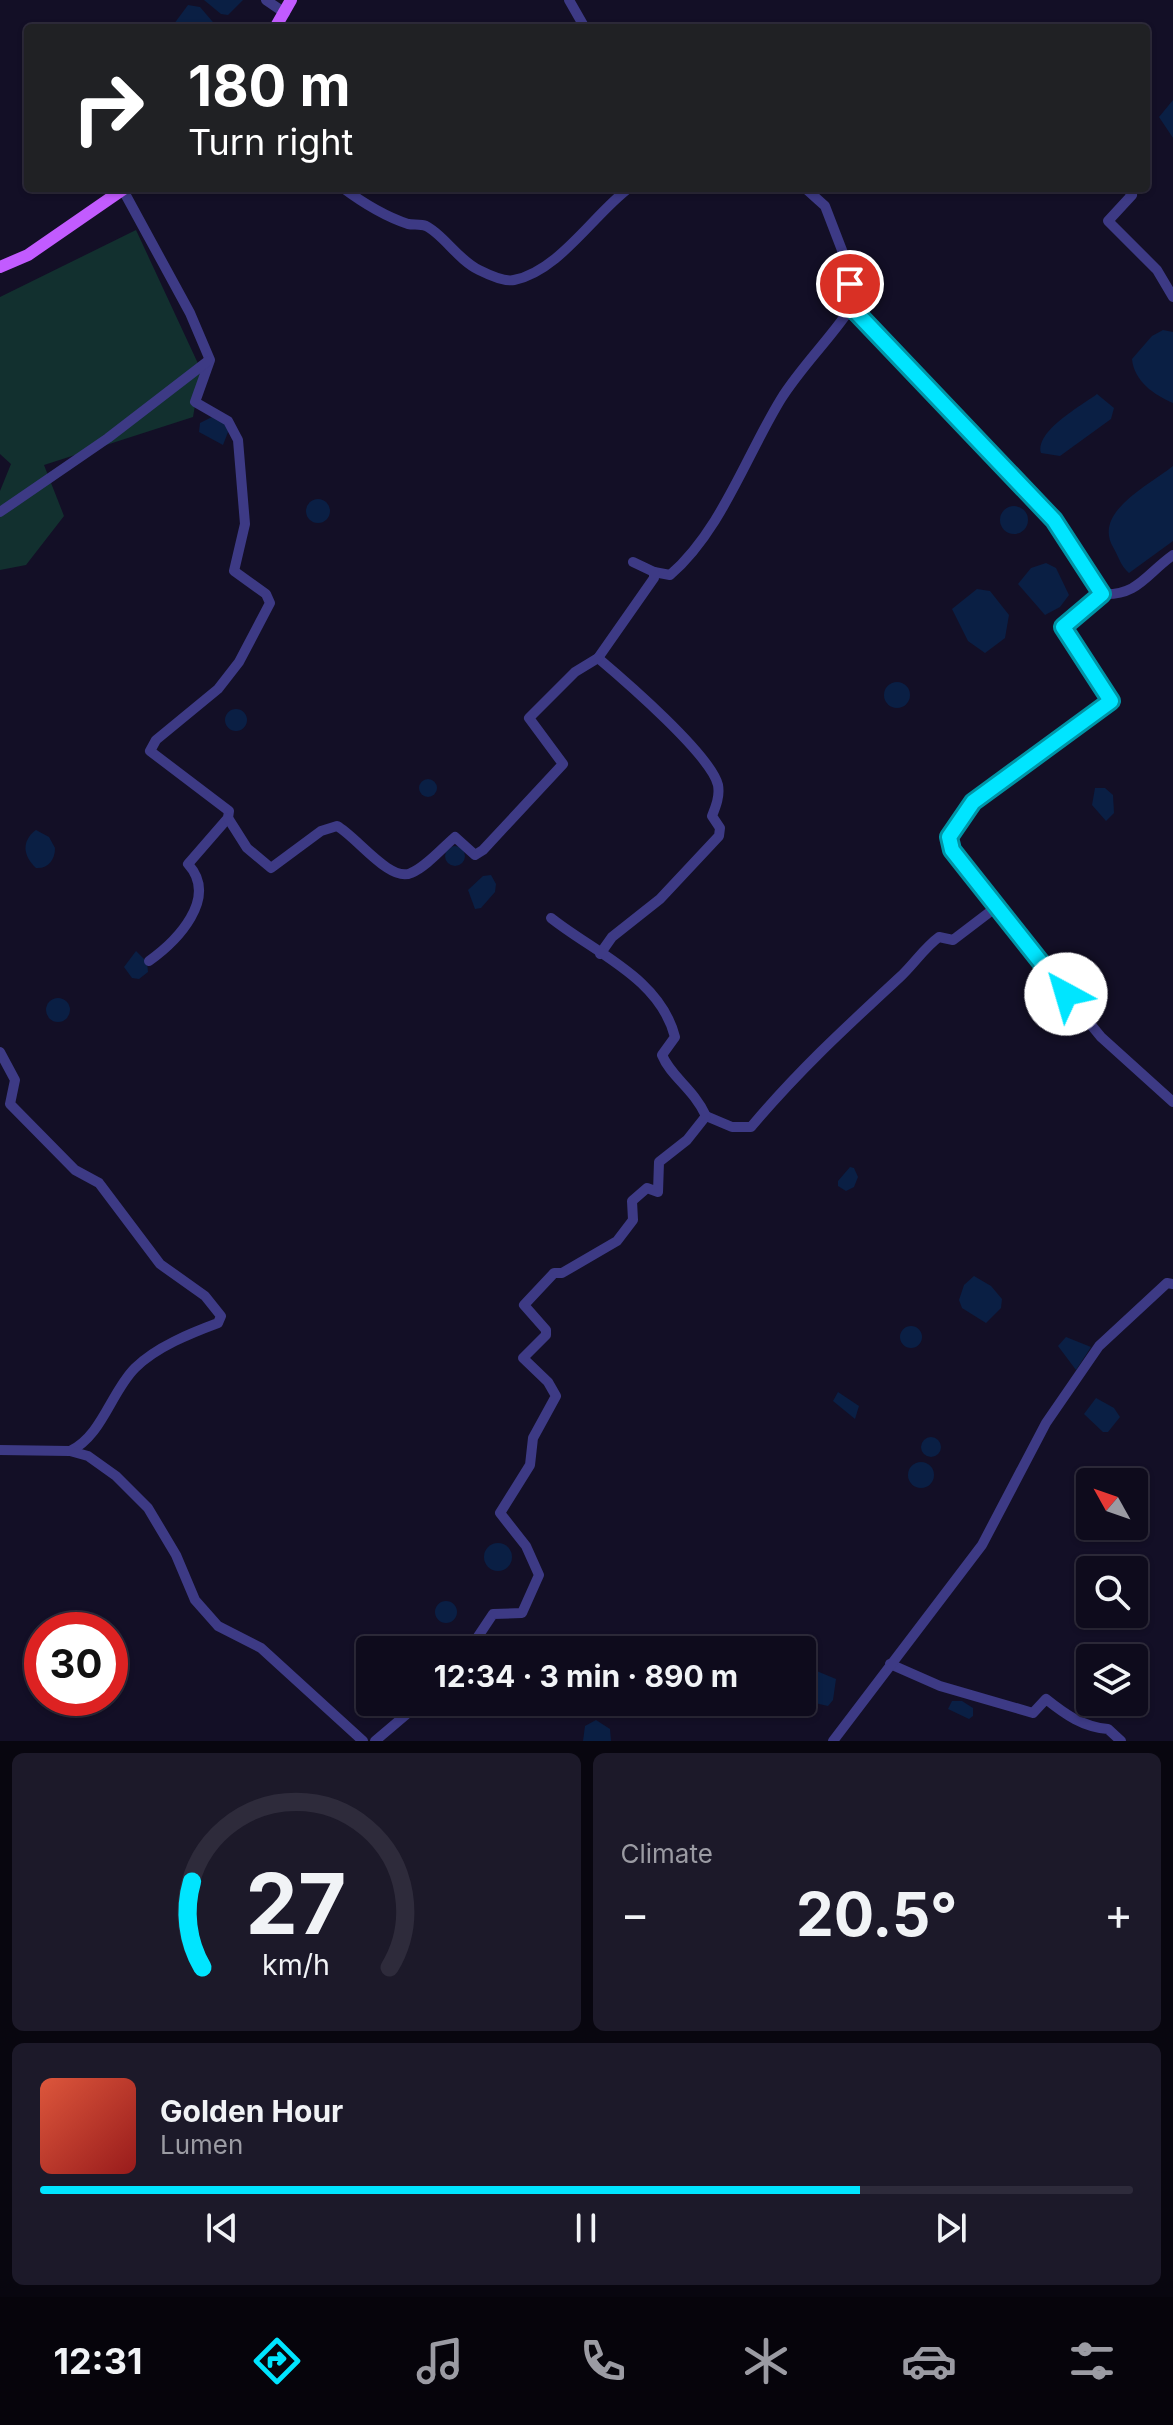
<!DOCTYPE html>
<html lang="en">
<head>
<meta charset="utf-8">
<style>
  :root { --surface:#0e0b1c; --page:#1c1929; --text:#f1f3f6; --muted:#9b9ba3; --line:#2e2b3b; --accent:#00e5ff }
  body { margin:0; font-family:Inter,sans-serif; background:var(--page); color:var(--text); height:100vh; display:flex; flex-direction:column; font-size:30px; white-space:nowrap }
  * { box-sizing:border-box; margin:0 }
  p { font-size:26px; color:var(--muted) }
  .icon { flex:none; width:44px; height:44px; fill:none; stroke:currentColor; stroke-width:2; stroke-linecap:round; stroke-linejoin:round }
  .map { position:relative; height:1741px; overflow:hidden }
  .side { display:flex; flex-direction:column; gap:12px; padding:12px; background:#08060f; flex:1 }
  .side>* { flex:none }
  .banner { position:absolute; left:24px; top:24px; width:1126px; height:168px; border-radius:8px; box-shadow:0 2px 6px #0004,0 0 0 2px var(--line); background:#202124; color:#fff; overflow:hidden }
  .needle { width:52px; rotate:310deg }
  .fabs { position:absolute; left:1076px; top:1468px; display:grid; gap:16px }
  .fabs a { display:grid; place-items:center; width:72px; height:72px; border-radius:8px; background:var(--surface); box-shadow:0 2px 6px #0004,0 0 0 2px var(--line); font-size:40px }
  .speed { position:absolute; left:24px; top:1612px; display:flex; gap:16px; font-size:40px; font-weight:700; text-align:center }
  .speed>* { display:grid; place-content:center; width:104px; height:104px; border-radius:50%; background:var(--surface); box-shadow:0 2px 6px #0004,0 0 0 2px var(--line); line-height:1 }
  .speed .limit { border:12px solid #d22; background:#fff; color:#111 }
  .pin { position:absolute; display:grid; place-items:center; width:68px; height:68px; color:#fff; margin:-34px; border:4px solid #fff; border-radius:50%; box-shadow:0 2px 8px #0007 }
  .me { position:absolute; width:88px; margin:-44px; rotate:321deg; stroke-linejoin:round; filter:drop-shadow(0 0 6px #0008) }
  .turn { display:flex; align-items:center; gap:28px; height:168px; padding:0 32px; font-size:36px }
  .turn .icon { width:104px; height:104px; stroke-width:2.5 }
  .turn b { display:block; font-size:56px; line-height:68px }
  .big { font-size:60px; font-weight:700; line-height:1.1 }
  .side .widget { flex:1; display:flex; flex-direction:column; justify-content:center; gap:12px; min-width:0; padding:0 28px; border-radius:12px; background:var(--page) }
  .side .dial { align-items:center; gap:0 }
  .dial svg { height:208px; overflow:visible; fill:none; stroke:var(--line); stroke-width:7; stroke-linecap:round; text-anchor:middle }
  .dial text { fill:var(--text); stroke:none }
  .song { display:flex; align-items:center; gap:24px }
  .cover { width:96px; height:96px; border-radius:12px; background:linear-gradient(135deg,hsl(10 70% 55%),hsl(0 70% 35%)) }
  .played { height:8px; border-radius:4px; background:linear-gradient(90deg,var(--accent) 75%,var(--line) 75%) }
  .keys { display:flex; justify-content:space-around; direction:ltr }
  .heat { display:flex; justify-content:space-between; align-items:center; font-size:44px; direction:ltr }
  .side .tiles { flex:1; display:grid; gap:12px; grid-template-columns:1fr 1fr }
  .widget:last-child { grid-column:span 2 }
  .trip { position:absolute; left:356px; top:1636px; width:460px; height:80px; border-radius:8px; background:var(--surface); box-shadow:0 2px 6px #0004,0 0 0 2px var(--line); font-weight:700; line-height:80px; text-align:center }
  .tabs { display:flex; height:128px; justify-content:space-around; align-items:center; background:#06040b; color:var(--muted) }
  .tabs .icon { width:56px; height:56px }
  .tabs .active { color:var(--accent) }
  .tabs b { font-size:36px; color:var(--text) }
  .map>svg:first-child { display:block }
</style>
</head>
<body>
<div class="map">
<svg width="1173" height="1741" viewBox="0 0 1173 1741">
  <rect width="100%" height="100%" fill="#130f26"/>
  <path fill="#12302f" d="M 136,230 L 201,370 L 193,417 L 44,465 L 64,516 L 26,565 L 0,570 L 0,491 L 11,464 L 0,454 L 0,297 Z"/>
  <g fill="#0a1f44">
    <path d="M 204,0 L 243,0 L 228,15 L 221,14 Z"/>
    <path d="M 188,5 L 200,7 L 218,28 L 171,28 Z"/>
    <path d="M 1173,100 L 1173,138 L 1159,117 Z"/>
    <path d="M 1163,330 L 1173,332 L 1173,403 C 1154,395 1134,381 1132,359 L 1152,336 Z"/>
    <path d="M 1097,394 L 1114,408 L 1111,419 L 1060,456 L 1041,453 C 1035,431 1081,406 1097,394 Z"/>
    <path d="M 214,416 L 230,427 L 223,445 L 199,432 L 200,423 Z"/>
    <path d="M 1173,466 L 1173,541 L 1129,573 C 1120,565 1119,557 1113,547 C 1093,512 1148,486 1173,466 Z"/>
    <circle cx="318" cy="511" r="12"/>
    <circle cx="1014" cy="520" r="14"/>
    <path d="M 1046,563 L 1056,568 L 1069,595 L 1060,607 L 1045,615 L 1018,584 L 1031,568 Z"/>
    <path d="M 977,589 L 990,591 L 1009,615 L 1005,638 L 985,653 L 968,641 L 952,609 Z"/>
    <circle cx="897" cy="695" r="13"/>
    <circle cx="236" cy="720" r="11"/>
    <circle cx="428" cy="788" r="9"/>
    <path d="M 1095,788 L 1105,788 L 1113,795 L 1114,813 L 1106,821 L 1092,805 Z"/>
    <path d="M 36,830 L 49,837 L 55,848 C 55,860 48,869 36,868 C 23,856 21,841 36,830 Z"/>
    <circle cx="455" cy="856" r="10"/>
    <path d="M 491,875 L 496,884 L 495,892 L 481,908 L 475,909 L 468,890 L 483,876 Z"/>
    <path d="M 136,951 L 147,962 L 148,972 L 139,979 L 132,978 L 124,967 Z"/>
    <circle cx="58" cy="1010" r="12"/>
    <path d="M 850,1167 L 854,1168 L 858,1177 L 854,1187 L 846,1191 L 838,1186 L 838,1181 Z"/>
    <path d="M 974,1276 L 991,1286 L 1002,1299 L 1001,1308 L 986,1323 L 962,1308 L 959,1300 L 964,1285 Z"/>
    <circle cx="911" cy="1337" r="11"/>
    <path d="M 1066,1337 L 1091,1347 L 1076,1370 L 1058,1346 Z"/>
    <path d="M 838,1392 L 859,1406 L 855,1419 L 833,1401 Z"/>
    <path d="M 1096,1398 L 1114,1408 L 1120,1417 L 1108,1432 L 1103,1432 L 1084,1414 Z"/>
    <circle cx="931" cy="1447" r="10"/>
    <circle cx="921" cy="1475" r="13"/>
    <circle cx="498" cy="1557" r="14"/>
    <circle cx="446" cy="1612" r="11"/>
    <path d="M 802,1665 L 836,1679 L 833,1700 L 828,1706 L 802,1700 Z"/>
    <path d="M 952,1701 L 962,1701 L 973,1708 L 973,1716 L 969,1719 L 948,1709 Z"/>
    <path d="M 596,1720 L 610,1729 L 611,1741 L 583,1741 L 585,1726 Z"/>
  </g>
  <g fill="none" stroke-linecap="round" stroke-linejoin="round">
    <g stroke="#3d3a85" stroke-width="10">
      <path d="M 266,0 L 285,13"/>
      <path d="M 569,0 L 585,28"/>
      <path d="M 343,188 C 363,203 384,216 408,224 C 413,225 421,224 426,226 C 443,234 458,260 479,270 C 487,274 505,282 514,280 C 559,271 594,214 629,188"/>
      <path d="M 805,188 L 825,206 L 845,258 L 855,311 L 1054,520 L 1102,594 L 1063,627 L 1111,701 L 973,802 L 949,837 L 952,850 L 995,908 L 1101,1037 L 1173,1102"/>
      <path d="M 1127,188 L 1132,195 L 1108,221 L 1157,270 L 1173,297"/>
      <path d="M 123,190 L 190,313 L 210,360 L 195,402 L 228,421 L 238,440 L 245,524 L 234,571 L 266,594 L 270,603 L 239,662 L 218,689 L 156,740 L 150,751 L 229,811 L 228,818 L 188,864 C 219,898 177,941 149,961"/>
      <path d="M 0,512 L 108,438 L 208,361"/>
      <path d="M 654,572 L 670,575 C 721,531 746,456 781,399 C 799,370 825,344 845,316 L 855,311"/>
      <path d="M 1102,594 C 1138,596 1146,574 1173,555"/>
      <path d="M 598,658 C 624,680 711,755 718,785 C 720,796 716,806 712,816 L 720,828 L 719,836 L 660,899 L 612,937 L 600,954"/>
      <path d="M 228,818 L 247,848 L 271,868 L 321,831 L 337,826 C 356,836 390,883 411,873 C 426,867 442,848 455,837 L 475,855 L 483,850 L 563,764 L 529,718 L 575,672 L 598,658 L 654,578 L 654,572 L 633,562"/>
      <path d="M 0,1052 L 15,1080 L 10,1104 L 75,1170 L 99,1183 L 160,1264 L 205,1296 L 221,1316 L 218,1323 C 191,1333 156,1347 135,1368 C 111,1392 102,1436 70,1451"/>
      <path d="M 706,1116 L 732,1127 L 751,1127 C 799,1070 846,1027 900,977 C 913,965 925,947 939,937 L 953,940 L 995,908"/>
      <path d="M 0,1450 L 70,1451 L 88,1456 L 116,1476 L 148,1508 L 176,1555 L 195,1600 L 218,1626 L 261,1648 L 363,1741"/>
      <path d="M 469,1650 L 493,1614 L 522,1613 L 539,1575 L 526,1546 L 500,1513 L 530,1465 L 533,1438 L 556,1396 L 548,1382 L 523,1358 L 546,1335 L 546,1330 L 524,1305 L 554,1273 L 562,1273 L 617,1241 L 633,1220 L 632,1201 L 647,1188 L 658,1192 L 659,1162 L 687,1140 L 706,1116 C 693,1088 671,1077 662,1055 L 675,1037 C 660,978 595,953 551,918"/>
      <path d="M 890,1664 L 940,1686 L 1033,1713 L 1046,1699 C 1066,1715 1083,1727 1108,1729 L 1121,1741"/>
      <path d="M 375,1741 L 421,1702"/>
      <path d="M 833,1741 L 982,1545 L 1046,1423 L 1099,1346 L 1167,1283 L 1173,1284"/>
    </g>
    <g stroke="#c25bff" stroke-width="12">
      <path d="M 275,28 L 291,0"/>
      <path d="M 0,267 L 28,255 L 125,188"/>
    </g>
  </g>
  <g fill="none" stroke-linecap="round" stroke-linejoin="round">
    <g stroke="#0095a6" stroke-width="20">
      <path id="route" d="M 850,284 L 855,311 L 1054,520 L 1102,594 L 1063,627 L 1111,701 L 973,802 L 949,837 L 952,850 L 967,869 L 1066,994"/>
    </g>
    <use href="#route" stroke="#00e5ff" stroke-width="14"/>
  </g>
</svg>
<div class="fabs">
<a><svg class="needle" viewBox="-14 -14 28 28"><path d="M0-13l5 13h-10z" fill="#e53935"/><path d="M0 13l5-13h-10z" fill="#9b9ba3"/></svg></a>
<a><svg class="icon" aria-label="search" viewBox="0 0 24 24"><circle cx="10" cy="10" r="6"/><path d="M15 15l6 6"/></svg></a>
<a><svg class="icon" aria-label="layers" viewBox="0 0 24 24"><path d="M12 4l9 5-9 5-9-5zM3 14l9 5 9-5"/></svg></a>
</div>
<div class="speed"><div class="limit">30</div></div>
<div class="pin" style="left:850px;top:284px;background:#d93025"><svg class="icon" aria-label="arrive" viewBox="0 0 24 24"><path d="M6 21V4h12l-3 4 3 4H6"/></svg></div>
<svg class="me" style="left:1066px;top:994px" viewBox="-20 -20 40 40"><circle r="19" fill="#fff"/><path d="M0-13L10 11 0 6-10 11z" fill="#00e5ff"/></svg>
<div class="trip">12:34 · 3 min · 890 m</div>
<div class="banner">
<div class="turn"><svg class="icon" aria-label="right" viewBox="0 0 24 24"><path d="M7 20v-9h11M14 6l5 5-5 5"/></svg><div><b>180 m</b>Turn right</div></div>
</div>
</div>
<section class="side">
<div class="tiles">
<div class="widget dial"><svg viewBox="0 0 100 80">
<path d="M14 69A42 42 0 1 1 86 69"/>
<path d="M14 69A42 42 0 0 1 10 36" stroke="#00e5ff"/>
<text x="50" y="56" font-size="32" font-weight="700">27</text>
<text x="50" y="72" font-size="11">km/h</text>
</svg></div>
<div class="widget"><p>Climate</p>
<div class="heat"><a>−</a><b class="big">20.5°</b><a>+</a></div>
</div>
<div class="widget">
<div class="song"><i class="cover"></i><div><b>Golden Hour</b><p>Lumen</p></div></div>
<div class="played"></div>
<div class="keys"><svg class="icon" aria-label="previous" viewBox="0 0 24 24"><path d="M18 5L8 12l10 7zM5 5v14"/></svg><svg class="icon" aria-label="pause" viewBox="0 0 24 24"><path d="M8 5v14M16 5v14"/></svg><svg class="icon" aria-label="next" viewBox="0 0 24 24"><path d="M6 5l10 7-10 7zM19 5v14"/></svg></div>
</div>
</div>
</section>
<nav class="tabs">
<b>12:31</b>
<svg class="icon active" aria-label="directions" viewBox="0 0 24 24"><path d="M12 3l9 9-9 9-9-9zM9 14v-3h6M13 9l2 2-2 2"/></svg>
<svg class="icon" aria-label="music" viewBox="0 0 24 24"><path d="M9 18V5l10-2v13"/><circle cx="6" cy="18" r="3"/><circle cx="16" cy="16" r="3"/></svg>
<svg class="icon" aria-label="phone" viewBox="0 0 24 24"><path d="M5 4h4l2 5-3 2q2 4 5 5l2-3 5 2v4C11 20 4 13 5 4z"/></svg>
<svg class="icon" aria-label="climate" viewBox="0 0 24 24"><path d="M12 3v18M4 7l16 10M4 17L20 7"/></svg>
<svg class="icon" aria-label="car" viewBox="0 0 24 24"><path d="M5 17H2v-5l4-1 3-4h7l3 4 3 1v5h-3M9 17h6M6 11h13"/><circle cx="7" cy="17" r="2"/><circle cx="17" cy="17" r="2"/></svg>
<svg class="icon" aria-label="filters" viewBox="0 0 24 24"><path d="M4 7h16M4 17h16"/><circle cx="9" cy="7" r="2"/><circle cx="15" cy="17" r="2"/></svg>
</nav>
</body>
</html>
